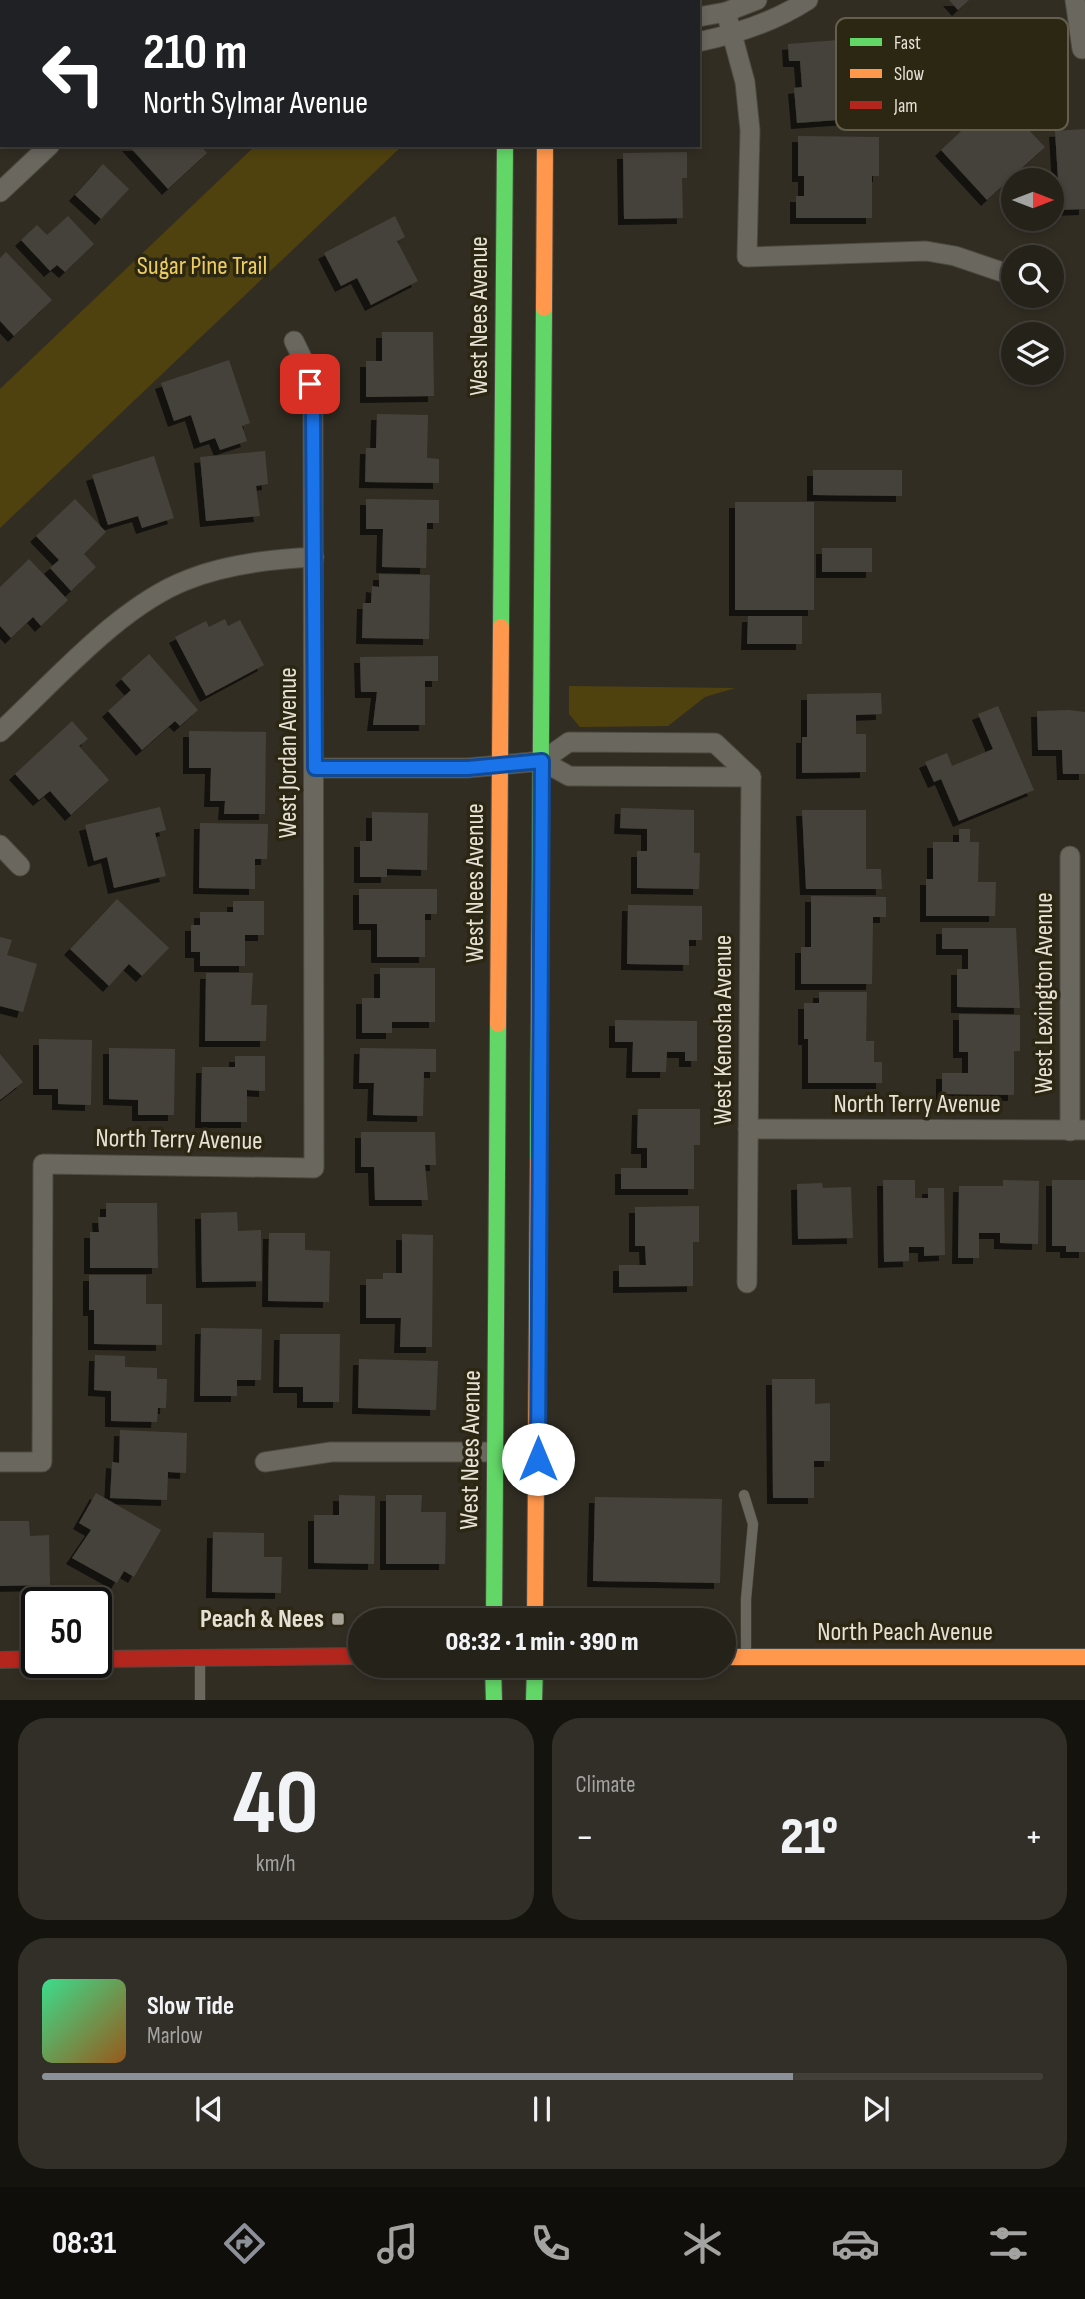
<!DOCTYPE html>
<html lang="en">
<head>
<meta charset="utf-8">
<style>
  :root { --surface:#25221a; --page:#312f27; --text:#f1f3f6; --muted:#a3a4a2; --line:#423f39; --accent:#8c9099 }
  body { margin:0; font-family:"Sofia Sans Condensed",sans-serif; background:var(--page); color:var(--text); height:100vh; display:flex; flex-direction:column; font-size:26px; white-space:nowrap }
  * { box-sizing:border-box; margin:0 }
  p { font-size:23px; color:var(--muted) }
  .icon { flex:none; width:38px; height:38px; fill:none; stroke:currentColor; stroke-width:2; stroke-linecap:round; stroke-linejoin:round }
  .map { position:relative; height:1700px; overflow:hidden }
  .side { display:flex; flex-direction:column; gap:18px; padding:18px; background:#14130e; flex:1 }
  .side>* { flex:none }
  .hud { position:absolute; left:0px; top:0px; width:700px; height:147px; box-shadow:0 4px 10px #0003,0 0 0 2px var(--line); background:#202124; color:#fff; overflow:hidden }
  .needle { width:46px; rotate:90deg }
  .buttons { position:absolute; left:1001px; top:168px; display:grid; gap:14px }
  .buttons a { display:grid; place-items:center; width:63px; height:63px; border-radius:50%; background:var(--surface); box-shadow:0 4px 10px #0003,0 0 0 2px var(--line); font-size:35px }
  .speed { position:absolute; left:21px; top:1587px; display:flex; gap:14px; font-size:35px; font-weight:700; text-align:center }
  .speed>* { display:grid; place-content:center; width:91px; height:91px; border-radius:50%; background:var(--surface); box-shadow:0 4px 10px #0003,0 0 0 2px var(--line); line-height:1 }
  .speed .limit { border:4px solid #111; border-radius:10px; background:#fff; color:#111 }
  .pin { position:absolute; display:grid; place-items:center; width:60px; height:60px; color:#fff; margin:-30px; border-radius:14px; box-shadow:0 4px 10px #0006 }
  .me { position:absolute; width:77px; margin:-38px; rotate:0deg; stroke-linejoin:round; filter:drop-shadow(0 0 5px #0008) }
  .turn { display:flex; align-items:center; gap:24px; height:147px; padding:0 28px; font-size:32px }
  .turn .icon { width:91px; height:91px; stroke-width:2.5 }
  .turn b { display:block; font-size:49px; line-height:60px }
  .big { font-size:52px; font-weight:800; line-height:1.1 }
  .side .widget { flex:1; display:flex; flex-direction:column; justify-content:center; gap:10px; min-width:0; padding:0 24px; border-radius:28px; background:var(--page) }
  .side .dial { align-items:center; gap:0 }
  .dial b { font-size:91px; line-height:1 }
  .song { display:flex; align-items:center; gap:21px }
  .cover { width:84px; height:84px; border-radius:10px; background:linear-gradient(135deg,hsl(150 70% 55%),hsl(30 70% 35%)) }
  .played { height:7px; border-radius:4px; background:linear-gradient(90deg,var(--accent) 75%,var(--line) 75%) }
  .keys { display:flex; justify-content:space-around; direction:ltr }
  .heat { display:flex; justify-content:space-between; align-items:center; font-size:38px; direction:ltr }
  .side .tiles { flex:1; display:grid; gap:18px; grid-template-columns:1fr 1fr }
  .widget:last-child { grid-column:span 2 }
  .trip { position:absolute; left:348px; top:1608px; width:388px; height:70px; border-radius:35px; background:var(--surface); box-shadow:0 4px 10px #0003,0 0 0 2px var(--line); font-weight:800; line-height:70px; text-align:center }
  .menu { display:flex; height:112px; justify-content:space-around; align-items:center; background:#0f0e0a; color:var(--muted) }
  .menu .icon { width:49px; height:49px }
  .menu .current { color:var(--accent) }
  .menu b { font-size:32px; color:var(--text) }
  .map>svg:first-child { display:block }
</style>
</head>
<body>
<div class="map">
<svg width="1085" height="1701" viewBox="0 0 1085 1701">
  <defs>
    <filter id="shadow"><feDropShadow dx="-6" dy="6" stdDeviation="0" flood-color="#0009"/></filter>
  </defs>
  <rect width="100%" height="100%" fill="#312d23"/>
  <g fill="#50420f">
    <path d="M 256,145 L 403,145 L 0,528 L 0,389 Z"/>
    <path d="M 569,686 L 735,688 L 705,697 L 668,726 L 580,727 L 569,714 Z"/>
  </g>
  <g fill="#45423a" filter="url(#shadow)">
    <path d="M 949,0 L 969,0 L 958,10 Z"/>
    <path d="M 863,38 L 866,77 L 875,77 L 878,117 L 797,123 L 794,88 L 802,87 L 800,61 L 789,61 L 788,44 Z"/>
    <path d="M 1003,92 L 1027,117 L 1021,122 L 1045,147 L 987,200 L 941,150 Z"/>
    <path d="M 1085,129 L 1085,209 L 1060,210 L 1055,131 Z"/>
    <path d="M 798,136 L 879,137 L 879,176 L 872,176 L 872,218 L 796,218 L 796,196 L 804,196 L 804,176 L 798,176 Z"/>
    <path d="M 128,145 L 200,145 L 207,153 L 168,189 Z"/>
    <path d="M 687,152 L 687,178 L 682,178 L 683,218 L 624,219 L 623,153 Z"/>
    <path d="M 103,164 L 129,189 L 101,219 L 75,195 Z"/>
    <path d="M 68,216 L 94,244 L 65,272 L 57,265 L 50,271 L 21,240 L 37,225 L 47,235 Z"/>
    <path d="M 395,216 L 405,237 L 397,241 L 418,281 L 371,305 L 357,278 L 341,286 L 324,253 Z"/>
    <path d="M 6,252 L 52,300 L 14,336 L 0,321 L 0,258 Z"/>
    <path d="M 382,332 L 433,332 L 434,396 L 366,397 L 366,361 L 382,361 Z"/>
    <path d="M 229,360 L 250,423 L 242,426 L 247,441 L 220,450 L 215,438 L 200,443 L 191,415 L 174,421 L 161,383 Z"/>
    <path d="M 377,414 L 428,415 L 427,458 L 439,459 L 439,483 L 365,482 L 366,448 L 376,448 Z"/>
    <path d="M 265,451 L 268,484 L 256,486 L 260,516 L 206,521 L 200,457 Z"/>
    <path d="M 154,456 L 174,518 L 142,528 L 138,516 L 108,525 L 92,475 Z"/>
    <path d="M 813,470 L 902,470 L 902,496 L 813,495 Z"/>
    <path d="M 75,499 L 106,532 L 84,554 L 96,567 L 71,591 L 50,568 L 59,560 L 36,536 Z"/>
    <path d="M 366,499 L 439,500 L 439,523 L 427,523 L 426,568 L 382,567 L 383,529 L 366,529 Z"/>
    <rect x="735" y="502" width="79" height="108"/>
    <rect x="822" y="548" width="50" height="24"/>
    <path d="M 29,559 L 68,600 L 41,626 L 33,617 L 11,638 L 0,626 L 0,587 Z"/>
    <path d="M 379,574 L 430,575 L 429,639 L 362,638 L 363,603 L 371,603 L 372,586 L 379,587 Z"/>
    <path d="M 748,616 L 802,616 L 802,644 L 747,644 Z"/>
    <path d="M 225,619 L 228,626 L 240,620 L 264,665 L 206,696 L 175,637 L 206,621 L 209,627 Z"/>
    <path d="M 149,654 L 198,710 L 180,726 L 175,721 L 142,750 L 108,711 L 131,690 L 121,679 Z"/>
    <path d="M 438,656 L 438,681 L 425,681 L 425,725 L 373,725 L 377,692 L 361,692 L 360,657 Z"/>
    <path d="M 881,693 L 882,714 L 856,715 L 856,734 L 866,734 L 866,772 L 802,773 L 802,737 L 807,737 L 807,694 Z"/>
    <path d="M 998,706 L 1034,790 L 959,821 L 941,779 L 934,782 L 925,762 L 947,753 L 952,766 L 993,749 L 978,714 Z"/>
    <path d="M 1069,710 L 1085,712 L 1085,774 L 1063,774 L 1062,750 L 1038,750 L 1037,711 Z"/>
    <path d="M 72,721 L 88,739 L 79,746 L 109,780 L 71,815 L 50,791 L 39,800 L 15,774 Z"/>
    <path d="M 189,731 L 266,732 L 265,814 L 224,814 L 225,801 L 210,801 L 211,768 L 189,768 Z"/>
    <path d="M 160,807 L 166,830 L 155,833 L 166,876 L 114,888 L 107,857 L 94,861 L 85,825 Z"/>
    <path d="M 621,808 L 694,810 L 694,853 L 700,853 L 699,889 L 637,888 L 637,851 L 647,851 L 647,829 L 620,828 Z"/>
    <path d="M 802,810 L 866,810 L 866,869 L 881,869 L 882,889 L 806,889 Z"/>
    <path d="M 372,812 L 428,813 L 427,870 L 387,869 L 387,877 L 360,877 L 360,841 L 372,841 Z"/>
    <path d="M 200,823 L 268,824 L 267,859 L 255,859 L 255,889 L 199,888 Z"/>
    <path d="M 959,829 L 970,829 L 970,842 L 979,842 L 978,882 L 996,882 L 995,916 L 926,916 L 926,879 L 933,879 L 933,842 L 959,842 Z"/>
    <path d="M 359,889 L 437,889 L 437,914 L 425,914 L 425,957 L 377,957 L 377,924 L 359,924 Z"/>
    <path d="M 811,896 L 886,897 L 886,917 L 873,917 L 872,984 L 801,984 L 801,947 L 811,947 Z"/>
    <path d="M 117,899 L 169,948 L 142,976 L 129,964 L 109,986 L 70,949 Z"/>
    <path d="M 233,901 L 264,901 L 264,935 L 245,935 L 245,966 L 200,966 L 200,952 L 191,952 L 191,925 L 200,925 L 200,912 L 233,912 Z"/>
    <path d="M 628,905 L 702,906 L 702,940 L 689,940 L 689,965 L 627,964 Z"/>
    <path d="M 942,928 L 1016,928 L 1020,1008 L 957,1007 L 957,969 L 968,969 L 968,949 L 942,949 Z"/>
    <path d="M 0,937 L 12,940 L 7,955 L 37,964 L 23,1012 L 0,1006 Z"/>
    <path d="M 380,968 L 435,968 L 435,1022 L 392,1022 L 392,1033 L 362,1033 L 362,998 L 380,998 Z"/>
    <path d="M 206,973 L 253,973 L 251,1005 L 267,1005 L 266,1041 L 205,1041 Z"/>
    <path d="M 819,992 L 867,992 L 866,1041 L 874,1041 L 874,1062 L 882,1062 L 882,1083 L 808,1083 L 808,1039 L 804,1039 L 804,1003 L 819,1003 Z"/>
    <path d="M 959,1014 L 1020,1015 L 1020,1051 L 1014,1051 L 1014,1095 L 942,1094 L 942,1073 L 968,1073 L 968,1052 L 959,1052 Z"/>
    <path d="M 615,1020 L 697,1021 L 697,1061 L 685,1061 L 685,1052 L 667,1052 L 666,1072 L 632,1072 L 633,1042 L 615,1042 Z"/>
    <path d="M 39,1039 L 92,1040 L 91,1105 L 58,1104 L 58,1089 L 39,1089 Z"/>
    <path d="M 109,1048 L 175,1049 L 174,1115 L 138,1115 L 138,1100 L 109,1099 Z"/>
    <path d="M 360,1048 L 436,1049 L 436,1072 L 424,1072 L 423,1116 L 373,1115 L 374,1083 L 359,1083 Z"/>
    <path d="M 0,1054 L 23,1082 L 0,1100 Z"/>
    <path d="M 235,1056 L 265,1056 L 265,1091 L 247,1090 L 247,1122 L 201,1122 L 202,1067 L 235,1067 Z"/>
    <path d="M 638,1109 L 700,1109 L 700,1145 L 694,1145 L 694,1189 L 621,1189 L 621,1168 L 647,1168 L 647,1148 L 637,1148 Z"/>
    <path d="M 361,1132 L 435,1132 L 436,1165 L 425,1165 L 428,1200 L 375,1200 L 374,1167 L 361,1167 Z"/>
    <path d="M 883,1180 L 915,1180 L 915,1198 L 928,1198 L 928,1188 L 944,1188 L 945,1255 L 924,1256 L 924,1247 L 909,1247 L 909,1261 L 884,1262 Z"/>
    <path d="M 1003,1180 L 1039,1181 L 1038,1244 L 1000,1243 L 1000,1233 L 979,1233 L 979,1258 L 958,1258 L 959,1186 L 1003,1186 Z"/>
    <path d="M 1052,1180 L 1085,1180 L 1085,1252 L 1066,1252 L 1066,1246 L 1052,1246 Z"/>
    <path d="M 822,1183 L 823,1188 L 851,1187 L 853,1238 L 798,1239 L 797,1184 Z"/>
    <path d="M 106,1203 L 157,1203 L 158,1268 L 90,1268 L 90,1232 L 99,1232 L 98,1217 L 106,1217 Z"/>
    <path d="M 699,1206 L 699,1242 L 693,1242 L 693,1286 L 619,1287 L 619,1265 L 646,1265 L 645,1246 L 635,1246 L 635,1207 Z"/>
    <path d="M 237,1212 L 238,1231 L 261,1230 L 262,1281 L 202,1282 L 201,1213 Z"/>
    <path d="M 269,1233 L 305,1233 L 305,1250 L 330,1251 L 329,1302 L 268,1301 Z"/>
    <path d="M 402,1234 L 433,1235 L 432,1347 L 400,1347 L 401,1318 L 366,1318 L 366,1279 L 383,1279 L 383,1273 L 402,1273 Z"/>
    <path d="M 89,1275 L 146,1275 L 146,1304 L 162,1304 L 162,1345 L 94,1344 L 94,1310 L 89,1310 Z"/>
    <path d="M 201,1328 L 262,1329 L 261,1380 L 237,1380 L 237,1396 L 200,1396 Z"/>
    <path d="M 280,1334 L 340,1334 L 339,1402 L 303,1402 L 303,1387 L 279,1387 Z"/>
    <path d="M 95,1355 L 125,1356 L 125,1367 L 157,1368 L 157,1379 L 167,1379 L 166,1408 L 158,1408 L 157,1422 L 111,1421 L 111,1391 L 94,1390 Z"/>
    <path d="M 359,1359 L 438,1361 L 436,1410 L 358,1408 Z"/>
    <path d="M 772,1379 L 815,1379 L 815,1404 L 830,1403 L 830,1461 L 814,1461 L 814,1498 L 773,1498 Z"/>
    <path d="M 120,1430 L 187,1433 L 186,1473 L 168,1472 L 167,1500 L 110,1498 L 112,1462 L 119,1463 Z"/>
    <path d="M 96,1493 L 161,1530 L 134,1577 L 124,1571 L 117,1583 L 72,1558 L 91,1530 L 79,1523 Z"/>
    <path d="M 339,1495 L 375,1496 L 374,1564 L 314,1563 L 314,1515 L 339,1515 Z"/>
    <path d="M 386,1495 L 422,1495 L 421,1512 L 446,1512 L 445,1564 L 386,1564 Z"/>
    <path d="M 595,1497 L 722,1499 L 720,1583 L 593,1581 Z"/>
    <path d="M 0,1521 L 29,1521 L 30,1536 L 49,1535 L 50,1585 L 0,1586 Z"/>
    <path d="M 213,1532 L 264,1533 L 264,1557 L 282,1557 L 281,1593 L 212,1592 Z"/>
  </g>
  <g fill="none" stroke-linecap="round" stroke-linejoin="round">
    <g stroke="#4d4a41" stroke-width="11">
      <g id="lane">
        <path d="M 744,1495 L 753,1524 L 746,1599 L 746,1656"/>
        <path d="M 200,1659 L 200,1701"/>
      </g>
    </g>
    <g stroke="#4d4a41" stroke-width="21">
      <g id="street">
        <path d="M 1075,0 L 1082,49"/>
        <path d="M 201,2 L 203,0"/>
        <path d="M 726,12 L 745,82 L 750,130 L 747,257 L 926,251 L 955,256 L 1008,274"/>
        <path d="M 698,17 L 726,12 L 757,0"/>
        <path d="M 698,42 C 737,34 774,22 808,0"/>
        <path d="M 0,192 L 50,145"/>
        <path d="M 0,732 C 53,683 119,606 187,580 C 226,564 271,559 314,557"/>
        <path d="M 542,761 L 569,776 L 751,777"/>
        <path d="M 315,768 L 468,768 L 500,765 L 542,761 L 569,742 L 715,743 L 751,777"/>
        <path d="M 0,845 L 20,866"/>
        <path d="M 748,1129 L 1085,1130"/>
        <path d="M 1070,1131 L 1070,856"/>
        <path d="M 747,1283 L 751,777"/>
        <path d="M 0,1462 L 42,1462 L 43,1164 L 314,1168 L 313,400 L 307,368 L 294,341"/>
        <path d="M 265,1462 L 331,1452 L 496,1452"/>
      </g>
    </g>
    <g stroke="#4d4a41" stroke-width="18">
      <g id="fast">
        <path d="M 505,0 L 505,2"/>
        <path d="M 545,0 L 545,2"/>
        <path d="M 501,627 L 505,145"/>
        <path d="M 538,1161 L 544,308"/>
        <path d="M 494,1620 L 498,1024"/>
        <path d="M 493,1666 L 494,1701"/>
        <path d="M 534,1701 L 535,1666"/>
      </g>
    </g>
    <g stroke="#4d4a41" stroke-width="18">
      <g id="slow">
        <path d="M 544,308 L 545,145"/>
        <path d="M 498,1024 L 501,627"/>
        <path d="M 535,1620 L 538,1161"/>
        <path d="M 724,1657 L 1085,1657"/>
      </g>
    </g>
    <g stroke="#4d4a41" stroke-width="18">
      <g id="jam">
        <path d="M 96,1659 L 360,1656"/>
        <path d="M 0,1660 L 37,1659"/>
      </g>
    </g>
    <use href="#lane" stroke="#6a675f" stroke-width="10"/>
    <use href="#street" stroke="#6a675f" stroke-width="19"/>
    <use href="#fast" stroke="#63d668" stroke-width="16"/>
    <use href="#slow" stroke="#ff974d" stroke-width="16"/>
    <use href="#jam" stroke="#b3261e" stroke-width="16"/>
  </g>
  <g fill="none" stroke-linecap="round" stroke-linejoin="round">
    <g stroke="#114b97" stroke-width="18">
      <path id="route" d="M 310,384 L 313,400 L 315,768 L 468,768 L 542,761 L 538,1459"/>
    </g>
    <use href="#route" stroke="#1a73e8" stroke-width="12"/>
  </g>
  <rect fill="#a6a297" stroke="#2c2713" stroke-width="2.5" x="331" y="1612" width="14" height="14" rx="3.5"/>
  <g text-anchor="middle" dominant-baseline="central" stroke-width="7" stroke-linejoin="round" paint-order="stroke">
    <g font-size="26" fill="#eccc61" stroke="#2c2713">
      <text x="202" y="266">Sugar Pine Trail</text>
    </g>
    <g font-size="26" fill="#e5e1d5" stroke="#2c2713">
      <text transform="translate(479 316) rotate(-90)">West Nees Avenue</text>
      <text transform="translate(288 753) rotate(-90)">West Jordan Avenue</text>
      <text transform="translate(475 883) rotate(-90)">West Nees Avenue</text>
      <text transform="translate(1044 993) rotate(-90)">West Lexington Avenue</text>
      <text transform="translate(723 1030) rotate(-90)">West Kenosha Avenue</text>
      <text x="917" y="1104">North Terry Avenue</text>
      <text transform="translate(179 1140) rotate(1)">North Terry Avenue</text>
      <text transform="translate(471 1450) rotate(-89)">West Nees Avenue</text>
      <text x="905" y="1632">North Peach Avenue</text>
    </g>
    <g font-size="26" font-weight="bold" fill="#e5e1d5" stroke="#2c2713" text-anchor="end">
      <text x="324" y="1619">Peach &amp; Nees</text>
    </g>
  </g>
  <rect x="836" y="18" width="232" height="112" rx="10" fill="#2c2713" stroke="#645f4d" stroke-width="2"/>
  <rect x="850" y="38" width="32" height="8" fill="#63d668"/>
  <rect x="850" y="69" width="32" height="9" fill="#ff974d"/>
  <rect x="850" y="101" width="32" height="8" fill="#b3261e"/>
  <g font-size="19" fill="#e5e1d5">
    <text x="894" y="49">Fast</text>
    <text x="894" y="80">Slow</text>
    <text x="894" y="112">Jam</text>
  </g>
</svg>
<div class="buttons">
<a><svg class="needle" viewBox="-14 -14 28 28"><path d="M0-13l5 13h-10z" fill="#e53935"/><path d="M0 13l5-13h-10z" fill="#a3a4a2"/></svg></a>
<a><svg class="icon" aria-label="search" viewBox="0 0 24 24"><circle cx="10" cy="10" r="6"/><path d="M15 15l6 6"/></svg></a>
<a><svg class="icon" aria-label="layers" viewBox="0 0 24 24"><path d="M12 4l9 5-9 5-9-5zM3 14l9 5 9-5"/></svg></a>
</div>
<div class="speed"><div class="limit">50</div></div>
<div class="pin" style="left:310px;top:384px;background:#d93025"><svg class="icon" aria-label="arrive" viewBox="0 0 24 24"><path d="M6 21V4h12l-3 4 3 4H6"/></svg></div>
<svg class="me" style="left:538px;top:1459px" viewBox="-20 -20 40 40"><circle r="19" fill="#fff"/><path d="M0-13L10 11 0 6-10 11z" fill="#1a73e8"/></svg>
<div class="trip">08:32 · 1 min · 390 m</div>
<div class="hud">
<div class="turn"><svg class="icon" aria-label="left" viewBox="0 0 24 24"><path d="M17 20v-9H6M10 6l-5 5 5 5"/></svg><div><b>210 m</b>North Sylmar Avenue</div></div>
</div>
</div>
<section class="side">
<div class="tiles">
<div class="widget dial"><b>40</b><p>km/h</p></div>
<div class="widget"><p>Climate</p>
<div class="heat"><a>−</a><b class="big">21°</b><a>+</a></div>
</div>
<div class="widget">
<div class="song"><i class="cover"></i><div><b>Slow Tide</b><p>Marlow</p></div></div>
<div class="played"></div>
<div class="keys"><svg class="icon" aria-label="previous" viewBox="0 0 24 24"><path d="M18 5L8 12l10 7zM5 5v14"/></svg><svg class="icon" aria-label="pause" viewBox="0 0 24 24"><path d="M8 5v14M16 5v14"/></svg><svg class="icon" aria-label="next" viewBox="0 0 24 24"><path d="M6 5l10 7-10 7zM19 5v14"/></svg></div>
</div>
</div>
</section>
<nav class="menu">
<b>08:31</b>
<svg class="icon current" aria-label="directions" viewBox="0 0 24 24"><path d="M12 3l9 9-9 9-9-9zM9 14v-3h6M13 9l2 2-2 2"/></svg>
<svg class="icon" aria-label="music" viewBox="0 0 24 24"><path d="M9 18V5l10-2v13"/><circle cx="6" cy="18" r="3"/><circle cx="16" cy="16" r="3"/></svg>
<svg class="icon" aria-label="phone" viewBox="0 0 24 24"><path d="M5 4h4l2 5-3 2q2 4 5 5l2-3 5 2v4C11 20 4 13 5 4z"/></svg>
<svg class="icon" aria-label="climate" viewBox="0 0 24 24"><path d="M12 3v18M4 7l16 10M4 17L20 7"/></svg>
<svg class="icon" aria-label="car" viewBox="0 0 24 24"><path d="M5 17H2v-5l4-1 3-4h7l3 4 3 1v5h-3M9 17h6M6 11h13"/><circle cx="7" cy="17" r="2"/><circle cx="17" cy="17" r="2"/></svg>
<svg class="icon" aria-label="filters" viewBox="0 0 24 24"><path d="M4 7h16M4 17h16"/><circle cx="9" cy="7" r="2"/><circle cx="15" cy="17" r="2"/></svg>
</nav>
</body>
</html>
